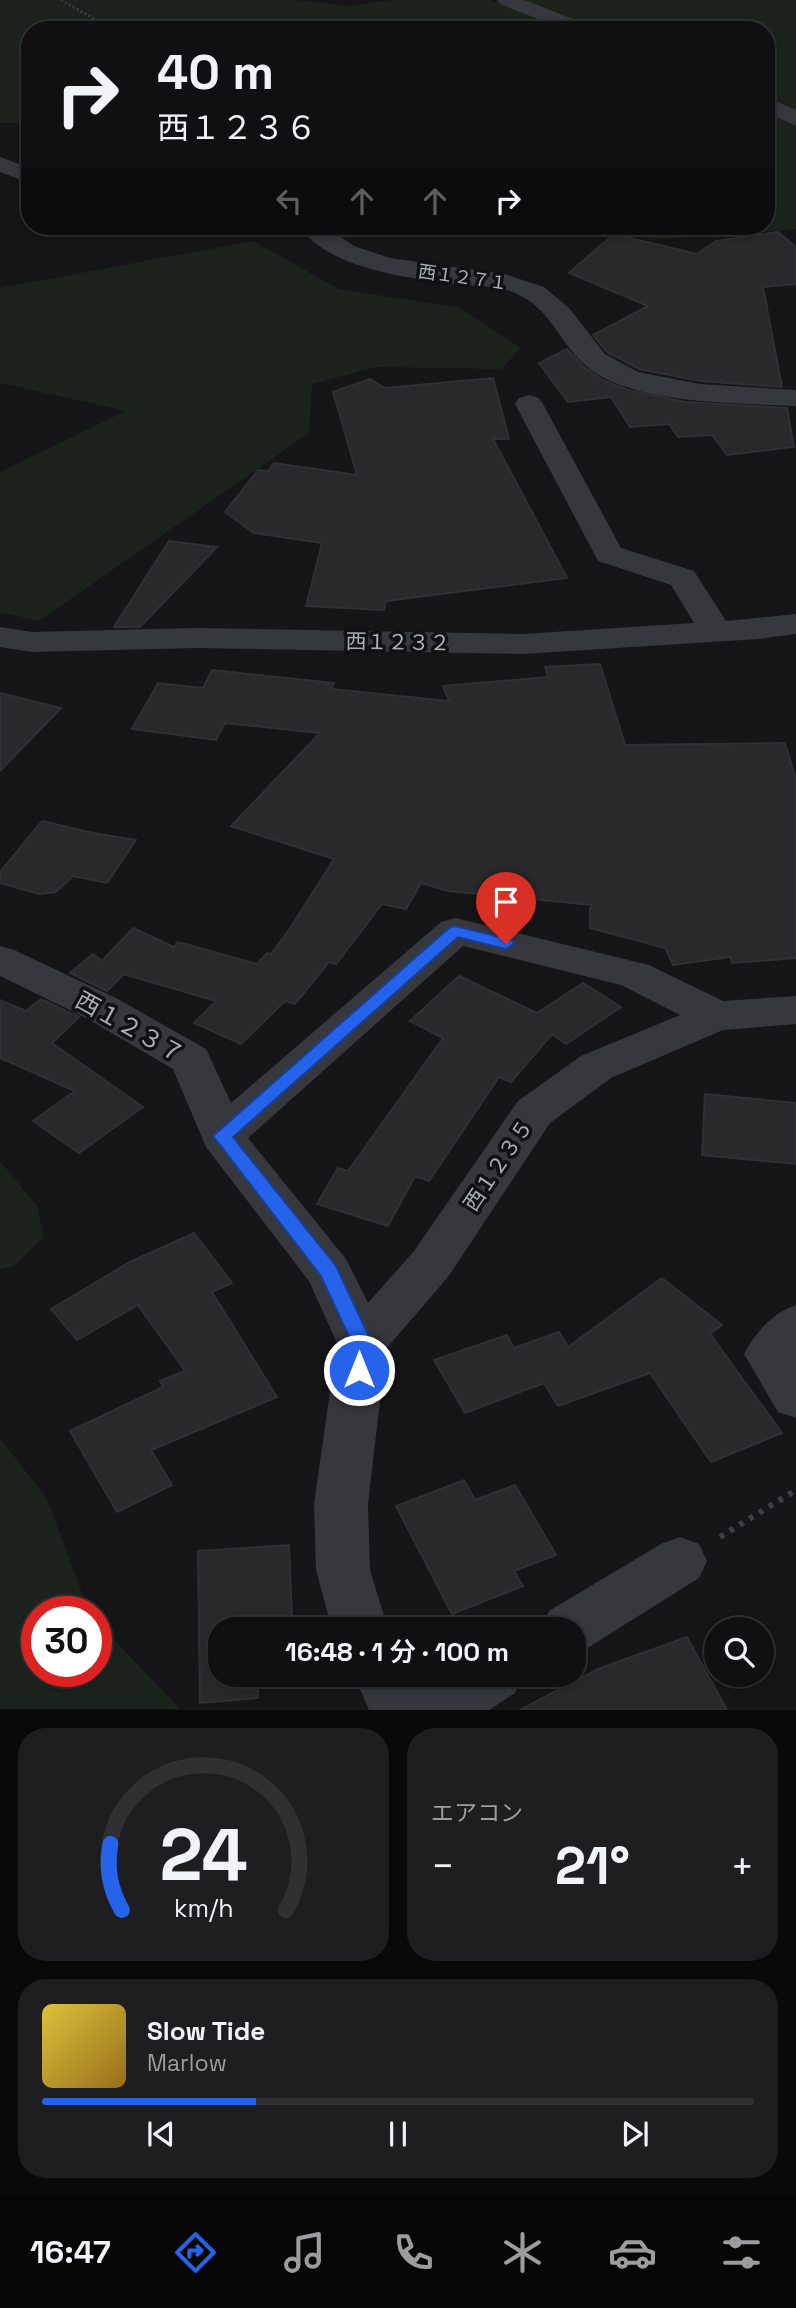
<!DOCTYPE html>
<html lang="ja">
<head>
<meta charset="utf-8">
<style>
  :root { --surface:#101012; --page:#1e1e20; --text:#f1f3f6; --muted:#9c9d9f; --line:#303032; --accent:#2563eb }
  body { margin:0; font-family:"Space Grotesk","Noto Sans JP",sans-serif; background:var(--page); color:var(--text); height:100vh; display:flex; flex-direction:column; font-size:26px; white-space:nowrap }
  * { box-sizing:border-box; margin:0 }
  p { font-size:23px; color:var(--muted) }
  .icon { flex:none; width:38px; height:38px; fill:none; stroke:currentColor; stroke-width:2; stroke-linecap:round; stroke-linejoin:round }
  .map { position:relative; height:1710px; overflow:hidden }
  .side { display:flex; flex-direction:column; gap:18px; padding:18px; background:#09090a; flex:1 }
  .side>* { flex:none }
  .guide { position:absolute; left:21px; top:21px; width:754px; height:214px; border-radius:28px; box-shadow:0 4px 10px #0003,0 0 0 2px var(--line); background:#101012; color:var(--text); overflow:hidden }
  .fabs { position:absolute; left:704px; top:1617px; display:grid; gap:14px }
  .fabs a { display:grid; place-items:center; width:70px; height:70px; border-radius:50%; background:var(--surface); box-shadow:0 4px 10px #0003,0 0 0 2px var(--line); font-size:35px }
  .speed { position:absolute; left:21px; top:1596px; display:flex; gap:14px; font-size:35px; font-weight:700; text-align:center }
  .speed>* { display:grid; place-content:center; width:91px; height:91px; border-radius:50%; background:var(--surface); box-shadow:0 4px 10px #0003,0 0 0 2px var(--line); line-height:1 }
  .speed .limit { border:10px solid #d22; background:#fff; color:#111 }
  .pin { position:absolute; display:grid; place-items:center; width:60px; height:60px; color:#fff; margin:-72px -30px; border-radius:50% 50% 50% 0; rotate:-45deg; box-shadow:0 0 7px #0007 }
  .pin .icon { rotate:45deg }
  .me { position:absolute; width:77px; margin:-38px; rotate:0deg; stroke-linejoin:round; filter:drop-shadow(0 0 5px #0008) }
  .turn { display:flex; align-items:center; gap:24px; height:147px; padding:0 21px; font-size:32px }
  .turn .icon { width:91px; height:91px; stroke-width:2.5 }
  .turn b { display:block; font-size:49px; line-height:60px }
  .lanes { display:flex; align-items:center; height:66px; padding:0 21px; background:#0003; justify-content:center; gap:35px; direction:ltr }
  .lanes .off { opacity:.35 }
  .big { font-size:52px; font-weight:600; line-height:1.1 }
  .side .widget { flex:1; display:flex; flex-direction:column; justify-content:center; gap:10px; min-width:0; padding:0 24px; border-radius:28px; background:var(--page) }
  .side .dial { align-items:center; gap:0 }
  .dial svg { height:182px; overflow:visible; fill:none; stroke:var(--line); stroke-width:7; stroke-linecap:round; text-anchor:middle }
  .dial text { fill:var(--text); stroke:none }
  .song { display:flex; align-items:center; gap:21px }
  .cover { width:84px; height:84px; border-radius:10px; background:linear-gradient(135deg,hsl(50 70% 55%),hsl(40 70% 35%)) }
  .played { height:7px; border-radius:4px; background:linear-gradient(90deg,var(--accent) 30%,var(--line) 30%) }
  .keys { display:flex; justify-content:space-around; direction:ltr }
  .heat { display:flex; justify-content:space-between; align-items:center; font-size:38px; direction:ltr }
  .side .tiles { flex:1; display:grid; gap:18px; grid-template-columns:1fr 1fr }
  .widget:last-child { grid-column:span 2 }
  .trip { position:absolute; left:208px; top:1617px; width:378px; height:70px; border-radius:28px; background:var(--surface); box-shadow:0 4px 10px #0003,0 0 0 2px var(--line); font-weight:600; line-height:70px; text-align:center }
  .tabs { display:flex; height:112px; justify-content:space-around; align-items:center; background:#060607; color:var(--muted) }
  .tabs .icon { width:49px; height:49px }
  .tabs .active { color:var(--accent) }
  .tabs b { font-size:32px; color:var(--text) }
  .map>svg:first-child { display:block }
</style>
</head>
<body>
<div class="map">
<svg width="796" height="1710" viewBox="0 0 796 1710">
  <rect width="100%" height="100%" fill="#161618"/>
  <g fill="#1c231d">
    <path d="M 0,0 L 295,0 L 350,6 L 392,0 L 490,0 L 493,2 L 503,0 L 796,0 L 796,229 L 651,240 L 628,226 L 766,226 L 766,30 L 30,30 L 30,123 L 0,123 Z"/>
    <path d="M 253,241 L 339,289 L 460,308 L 521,348 L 501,369 L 376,367 L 312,384 L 309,433 L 39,621 L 0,612 L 0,472 L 126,411 L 0,383 L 0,288 Z"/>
    <path d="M 0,1161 L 37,1206 L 44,1237 L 14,1266 L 0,1269 Z"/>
    <path d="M 0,1438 L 47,1499 L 89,1612 L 37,1612 L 37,1671 L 96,1671 L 96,1621 L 180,1709 L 0,1709 Z"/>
  </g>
  <g fill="#29292c" stroke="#303034" stroke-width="2">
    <path d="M 778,232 L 796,247 L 796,284 L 763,287 L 782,387 L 700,381 L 639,369 L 607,352 L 593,335 L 648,306 L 569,273 L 614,234 L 697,254 L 716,241 Z"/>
    <path d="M 567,349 L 584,367 L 603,380 L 628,390 L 685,402 L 787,408 L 794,447 L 727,455 L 712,435 L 678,437 L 669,424 L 630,427 L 611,397 L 568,402 L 539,363 Z"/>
    <path d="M 493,378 L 509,439 L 493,439 L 567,578 L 386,601 L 384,610 L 306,606 L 322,543 L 254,533 L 225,512 L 258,470 L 268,471 L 274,463 L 357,475 L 333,392 L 370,379 L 385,388 Z"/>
    <path d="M 169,541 L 217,547 L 140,627 L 114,627 Z"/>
    <path d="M 600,664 L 625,745 L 785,743 L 796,780 L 796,958 L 732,963 L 730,957 L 673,965 L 665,948 L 590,928 L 590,910 L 592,905 L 448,891 L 421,883 L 406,909 L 382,904 L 336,964 L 329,962 L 295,1004 L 285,1001 L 241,1044 L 194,1023 L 216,1001 L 120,973 L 123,975 L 107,991 L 70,973 L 93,954 L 102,961 L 133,928 L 174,947 L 178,942 L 257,964 L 267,953 L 271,954 L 289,930 L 334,859 L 231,826 L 320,733 L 225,723 L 216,740 L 132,729 L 158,683 L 203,688 L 212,670 L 334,683 L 331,689 L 449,701 L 443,686 L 548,677 L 545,667 Z"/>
    <path d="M 0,693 L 61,708 L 0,771 Z"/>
    <path d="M 42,821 L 93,833 L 136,840 L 107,883 L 73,876 L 56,892 L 39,894 L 0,883 L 0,872 Z"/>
    <path d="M 459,976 L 537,1013 L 583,983 L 621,1007 L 566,1044 L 552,1034 L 511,1082 L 499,1077 L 429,1181 L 415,1176 L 388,1226 L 317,1204 L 338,1168 L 348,1171 L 443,1038 L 410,1021 Z"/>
    <path d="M 41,999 L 79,1017 L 52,1043 L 143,1107 L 79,1153 L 33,1121 L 75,1091 L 0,1058 L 0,1000 L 26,1011 Z"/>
    <path d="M 705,1094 L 796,1103 L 796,1164 L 702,1155 Z"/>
    <path d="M 194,1233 L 232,1283 L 212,1292 L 277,1397 L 151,1450 L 172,1485 L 117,1512 L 70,1431 L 163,1387 L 160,1381 L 185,1371 L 138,1305 L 77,1340 L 51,1309 L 130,1262 Z"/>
    <path d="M 662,1278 L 722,1325 L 710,1334 L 782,1433 L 711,1462 L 650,1373 L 558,1406 L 544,1383 L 465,1413 L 434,1360 L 507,1335 L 514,1348 L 559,1332 L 568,1347 Z"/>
    <path d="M 464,1480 L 475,1500 L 515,1485 L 556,1555 L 514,1571 L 523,1586 L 452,1614 L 396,1506 Z"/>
    <path d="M 289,1545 L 292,1618 L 256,1621 L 256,1629 L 220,1629 L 220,1675 L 257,1675 L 258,1698 L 200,1703 L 198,1551 Z"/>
    <path d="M 687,1637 L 727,1710 L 520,1710 L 598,1669 Z"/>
  </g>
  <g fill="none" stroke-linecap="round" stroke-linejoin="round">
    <path stroke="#3d3f44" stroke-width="2.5" stroke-dasharray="2 2.5" stroke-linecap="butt" d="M 61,0 L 114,30"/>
    <path stroke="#3d3f44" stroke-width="6" stroke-dasharray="4.5 7" stroke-linecap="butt" d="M 720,1537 L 796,1490"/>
    <g fill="#37383d" fill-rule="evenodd">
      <path d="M 497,0 L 524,0 L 591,26 L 594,30 L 566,30 L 500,4 Z"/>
      <path d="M 766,97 L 796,110 L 796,126 L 766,112 Z"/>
      <path d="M 0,157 L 30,168 L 30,183 L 0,172 Z"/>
      <path d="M 299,226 L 326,226 L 354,246 L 390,258 L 504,274 L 544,287 L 569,308 L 605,354 L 638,372 L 700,384 L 796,390 L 796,406 C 738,403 630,405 585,365 C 555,338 551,305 507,290 C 493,286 478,286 465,285 C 415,279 330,271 299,226 Z"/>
      <path d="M 529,395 L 539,398 L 543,404 L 621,548 L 694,571 L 726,621 L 796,614 L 796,634 L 759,639 L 522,654 L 196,648 L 32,652 L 0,647 L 0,627 L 32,632 L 196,628 L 522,634 L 694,623 L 671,585 L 598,561 L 515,404 L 519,398 Z"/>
      <path d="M 455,918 L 649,965 L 723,1001 L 796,996 L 796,1024 L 723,1030 L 611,1078 L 550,1123 L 448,1277 L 386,1349 L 368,1504 L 370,1570 L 388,1629 L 332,1629 L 316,1570 L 314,1504 L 337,1343 L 309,1281 L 206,1147 L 173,1069 L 86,1018 L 0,976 L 0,946 L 14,950 L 116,998 L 206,1049 L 231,1103 L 441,922 ZM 463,946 L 621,985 L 680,1015 L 581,1056 L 518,1101 L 414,1251 L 368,1303 L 346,1259 L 248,1138 Z"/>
      <path d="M 796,1305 L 796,1418 L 778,1412 L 744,1354 C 756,1332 772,1313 796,1305 Z"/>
      <path d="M 680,1537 L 699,1544 L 707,1561 L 699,1578 L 589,1647 L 574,1652 L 574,1629 L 541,1629 L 549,1611 L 661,1544 Z"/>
      <path d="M 354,1675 L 411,1675 L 419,1690 L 445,1675 L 523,1675 L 515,1693 L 489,1710 L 369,1710 Z"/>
    </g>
  </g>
  <path fill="#2563eb" stroke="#184099" stroke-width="2" d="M 455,926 L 512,940 L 514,944 L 506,949 L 458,937 L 233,1137 L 336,1266 L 372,1343 L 366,1376 L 359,1378 L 351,1376 L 348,1370 L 352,1343 L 321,1276 L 213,1136 L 449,928 Z"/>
  <g text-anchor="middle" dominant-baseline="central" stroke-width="7" stroke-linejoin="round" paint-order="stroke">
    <g font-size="18" fill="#a8adb8" stroke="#111113">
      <text transform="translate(463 277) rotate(8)">西１２７１</text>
    </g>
    <g font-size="21" fill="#a8adb8" stroke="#111113">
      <text transform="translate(398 642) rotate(1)">西１２３２</text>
      <text transform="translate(498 1165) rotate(-56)">西１２３５</text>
    </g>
    <g font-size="24" fill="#a8adb8" stroke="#111113">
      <text transform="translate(130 1027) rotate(29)">西１２３７</text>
    </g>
  </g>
</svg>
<div class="fabs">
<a><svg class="icon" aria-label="search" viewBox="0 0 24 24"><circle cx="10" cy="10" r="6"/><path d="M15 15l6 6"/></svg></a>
</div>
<div class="speed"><div class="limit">30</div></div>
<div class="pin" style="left:506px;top:944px;background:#d93025"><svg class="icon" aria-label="arrive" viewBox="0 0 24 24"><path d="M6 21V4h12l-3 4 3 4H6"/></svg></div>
<svg class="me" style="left:359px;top:1370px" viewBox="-20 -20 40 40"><circle r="17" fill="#2563eb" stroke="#fff" stroke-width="3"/><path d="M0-11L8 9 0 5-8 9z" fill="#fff"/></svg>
<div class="trip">16:48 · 1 分 · 100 m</div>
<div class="guide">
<div class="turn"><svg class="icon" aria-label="right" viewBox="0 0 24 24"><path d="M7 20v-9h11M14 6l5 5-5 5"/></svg><div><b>40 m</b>西１２３６</div></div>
<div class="lanes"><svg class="icon off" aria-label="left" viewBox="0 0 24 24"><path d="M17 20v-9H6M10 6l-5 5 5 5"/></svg><svg class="icon off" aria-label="ahead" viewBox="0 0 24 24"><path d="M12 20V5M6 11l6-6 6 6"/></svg><svg class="icon off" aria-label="ahead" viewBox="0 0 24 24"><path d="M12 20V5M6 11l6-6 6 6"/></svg><svg class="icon" aria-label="right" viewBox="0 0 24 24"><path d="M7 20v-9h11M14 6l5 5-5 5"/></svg></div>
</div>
</div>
<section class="side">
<div class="tiles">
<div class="widget dial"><svg viewBox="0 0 100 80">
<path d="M14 69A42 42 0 1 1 86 69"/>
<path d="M14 69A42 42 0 0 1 9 40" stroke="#2563eb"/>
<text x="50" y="56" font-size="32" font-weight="700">24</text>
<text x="50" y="72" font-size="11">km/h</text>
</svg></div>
<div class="widget"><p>エアコン</p>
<div class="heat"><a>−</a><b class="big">21°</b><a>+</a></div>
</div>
<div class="widget">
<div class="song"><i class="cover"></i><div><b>Slow Tide</b><p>Marlow</p></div></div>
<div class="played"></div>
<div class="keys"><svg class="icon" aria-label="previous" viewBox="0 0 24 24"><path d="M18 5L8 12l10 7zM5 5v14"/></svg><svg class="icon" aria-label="pause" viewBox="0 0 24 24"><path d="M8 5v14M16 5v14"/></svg><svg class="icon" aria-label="next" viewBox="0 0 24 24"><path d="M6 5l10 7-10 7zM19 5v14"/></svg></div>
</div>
</div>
</section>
<nav class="tabs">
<b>16:47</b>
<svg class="icon active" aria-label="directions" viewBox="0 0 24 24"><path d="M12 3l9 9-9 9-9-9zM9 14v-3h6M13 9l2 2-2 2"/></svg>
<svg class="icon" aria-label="music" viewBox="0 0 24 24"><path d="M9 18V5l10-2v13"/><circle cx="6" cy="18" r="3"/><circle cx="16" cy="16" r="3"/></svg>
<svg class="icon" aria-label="phone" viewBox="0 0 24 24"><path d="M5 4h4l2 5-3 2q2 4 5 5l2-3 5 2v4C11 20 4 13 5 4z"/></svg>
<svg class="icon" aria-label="climate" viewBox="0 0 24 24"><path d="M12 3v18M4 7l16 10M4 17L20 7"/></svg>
<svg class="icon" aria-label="car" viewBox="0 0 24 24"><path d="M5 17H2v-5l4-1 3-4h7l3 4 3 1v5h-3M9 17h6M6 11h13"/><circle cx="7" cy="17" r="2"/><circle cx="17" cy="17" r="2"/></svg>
<svg class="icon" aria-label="filters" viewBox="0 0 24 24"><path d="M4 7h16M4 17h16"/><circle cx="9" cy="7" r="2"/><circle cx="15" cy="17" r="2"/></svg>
</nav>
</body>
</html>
